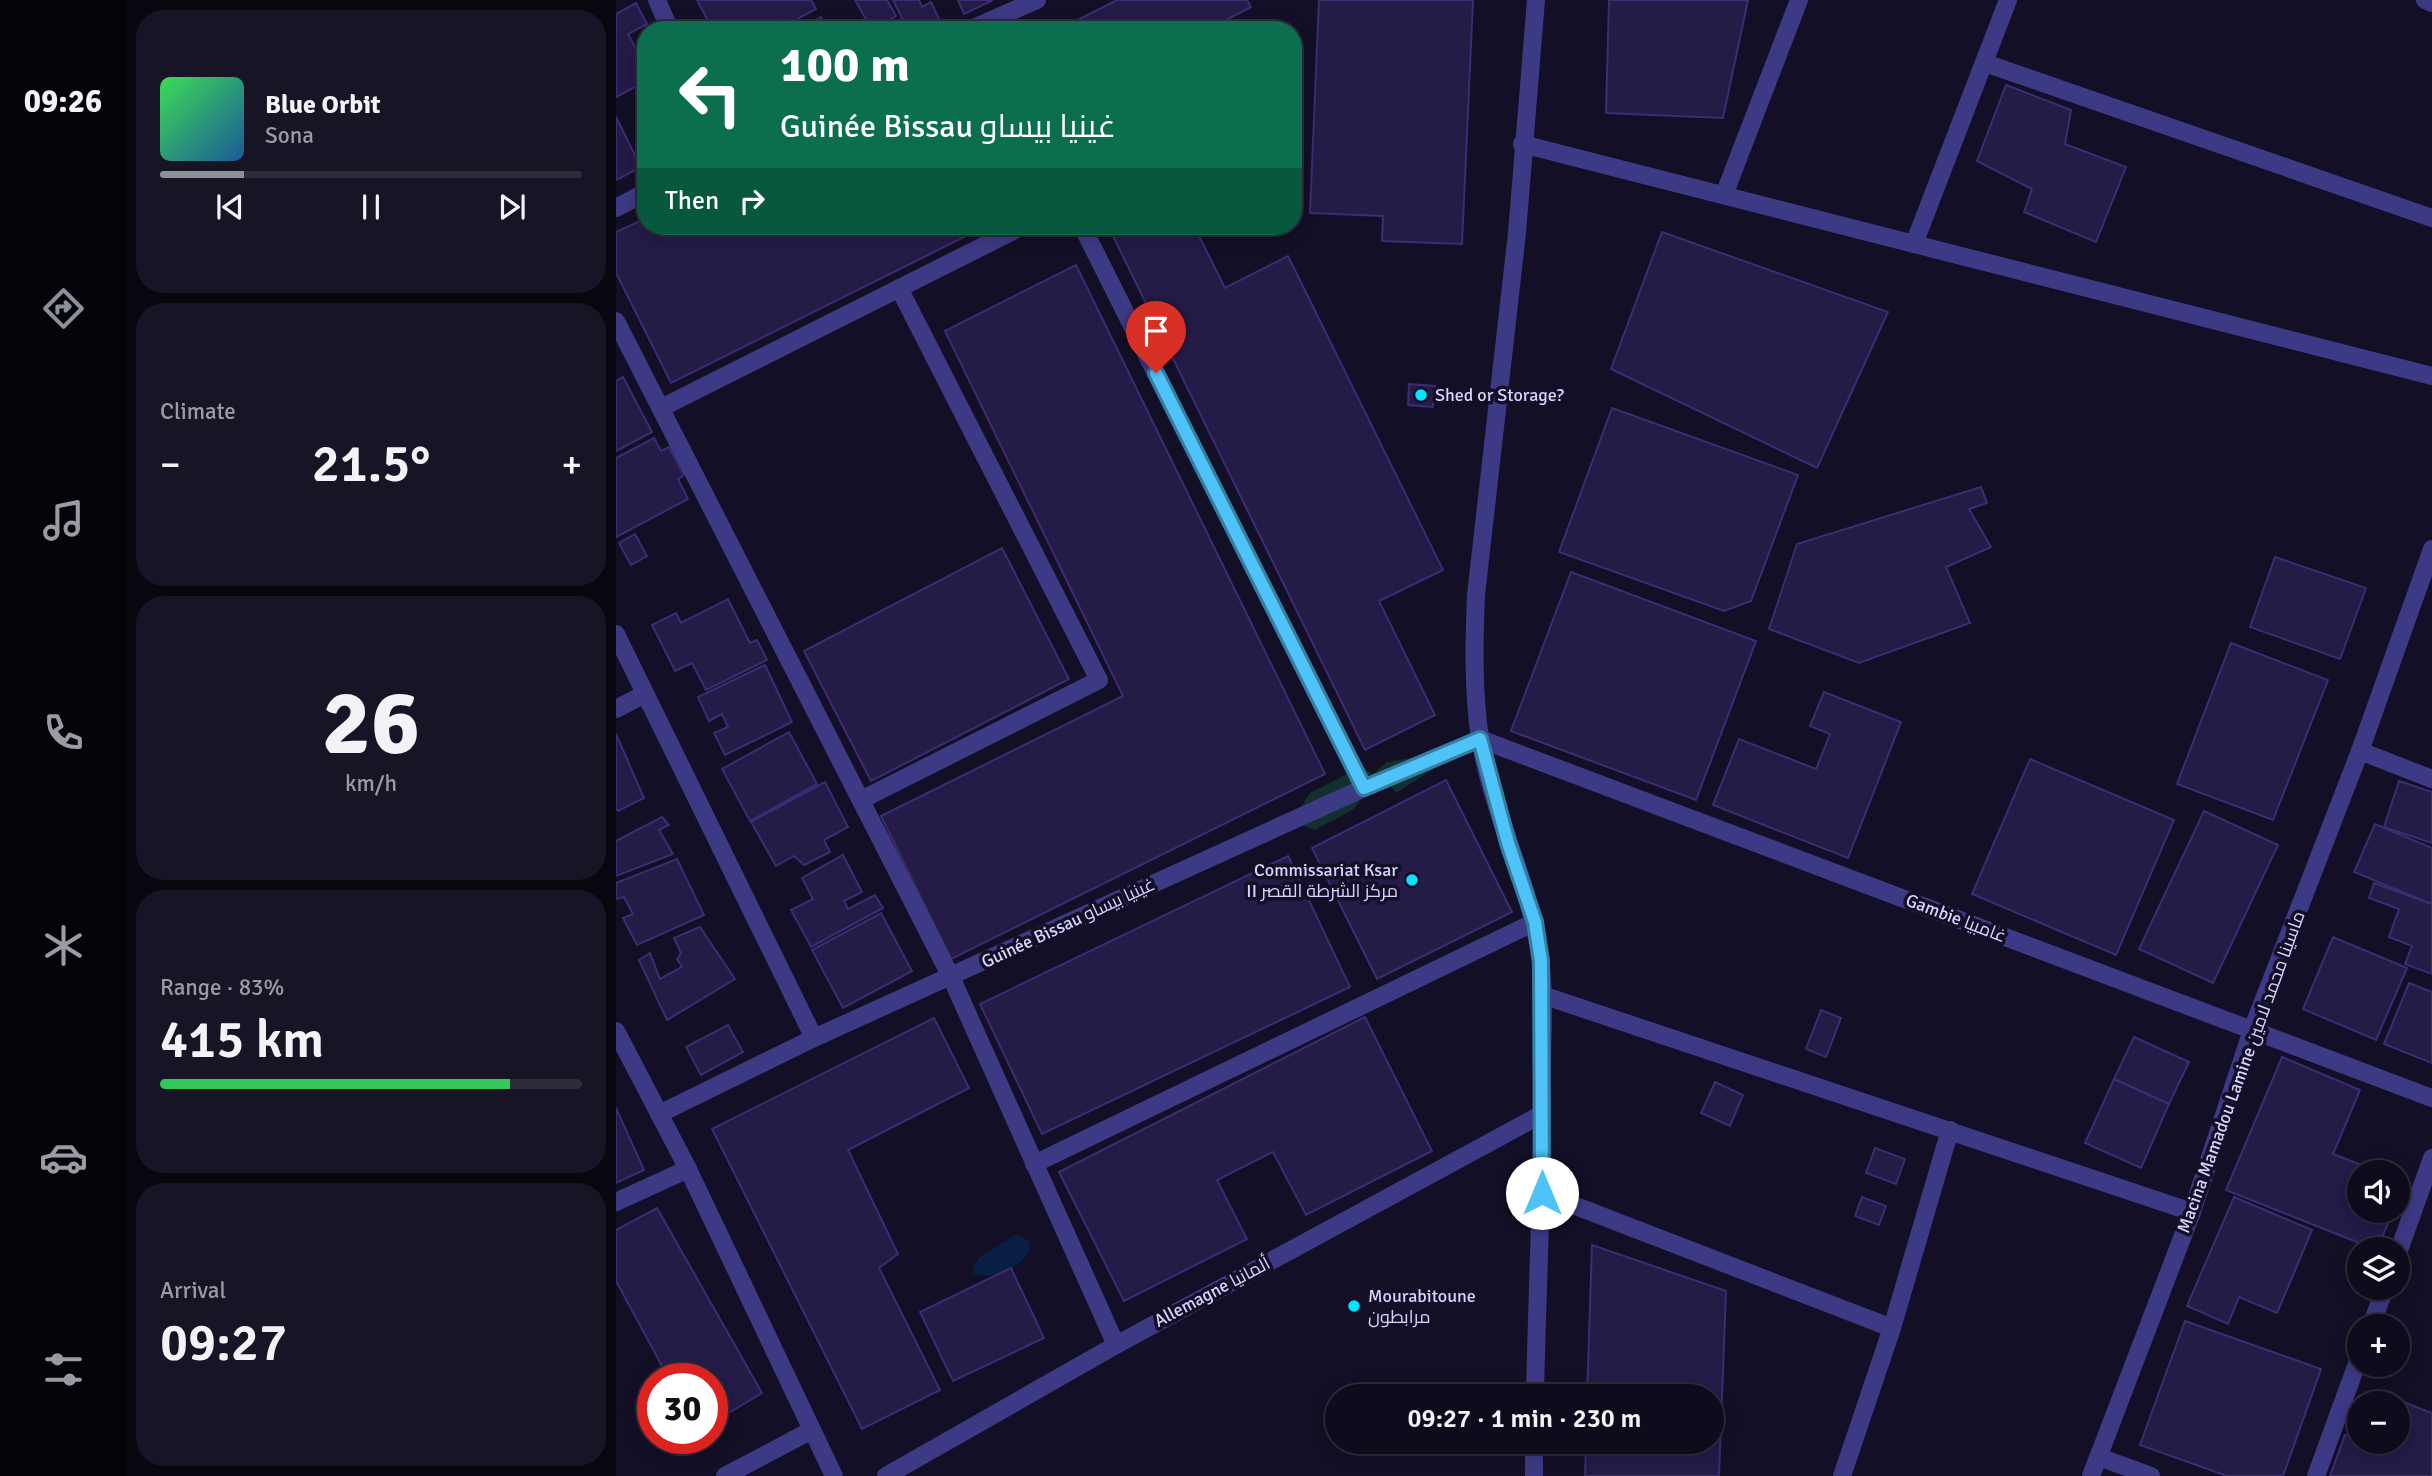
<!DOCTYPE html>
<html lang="en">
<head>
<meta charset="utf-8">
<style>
  :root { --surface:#0e0b1c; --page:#171425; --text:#f1f3f6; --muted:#9b9ba3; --line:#2e2b3b; --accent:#8c9099 }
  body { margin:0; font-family:Signika,Cairo,sans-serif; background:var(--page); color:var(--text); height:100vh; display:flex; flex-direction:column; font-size:26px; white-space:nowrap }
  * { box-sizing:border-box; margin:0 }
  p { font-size:23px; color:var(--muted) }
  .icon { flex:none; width:38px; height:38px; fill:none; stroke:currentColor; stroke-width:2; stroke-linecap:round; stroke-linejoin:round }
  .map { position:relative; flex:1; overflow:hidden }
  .details { display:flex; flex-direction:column; gap:10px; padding:10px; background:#08060f; width:490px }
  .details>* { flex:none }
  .top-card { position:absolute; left:21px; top:21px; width:665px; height:214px; border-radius:28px; box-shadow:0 4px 18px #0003,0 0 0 2px var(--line); background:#0b6e4f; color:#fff; overflow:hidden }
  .fabs { position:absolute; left:1731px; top:1160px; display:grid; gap:14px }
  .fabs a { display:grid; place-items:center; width:63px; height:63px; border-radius:50%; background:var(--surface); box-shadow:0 4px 18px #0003,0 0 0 2px var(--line); font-size:35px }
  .speed { position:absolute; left:21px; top:1363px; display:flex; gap:14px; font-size:35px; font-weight:700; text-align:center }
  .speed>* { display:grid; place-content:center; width:91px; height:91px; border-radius:50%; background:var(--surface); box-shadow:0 4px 18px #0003,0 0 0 2px var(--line); line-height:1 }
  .speed .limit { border:10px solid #d22; background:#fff; color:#111 }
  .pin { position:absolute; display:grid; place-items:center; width:60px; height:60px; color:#fff; margin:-72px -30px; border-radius:50% 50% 50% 0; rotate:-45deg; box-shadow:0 0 7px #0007 }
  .pin .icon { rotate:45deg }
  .me { position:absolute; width:77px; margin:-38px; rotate:0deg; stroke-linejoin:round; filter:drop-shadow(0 0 5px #0008) }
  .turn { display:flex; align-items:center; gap:24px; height:147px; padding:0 28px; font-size:32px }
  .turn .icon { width:91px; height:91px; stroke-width:2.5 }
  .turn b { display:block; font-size:49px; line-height:60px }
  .then { display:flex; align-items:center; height:66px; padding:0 28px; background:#0003; gap:14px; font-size:26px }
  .big { font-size:52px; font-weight:600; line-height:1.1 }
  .details .card { flex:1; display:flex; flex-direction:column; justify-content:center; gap:10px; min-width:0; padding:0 24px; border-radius:28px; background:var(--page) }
  .details .dial { align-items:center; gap:0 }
  .dial b { font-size:91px; line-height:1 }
  .song { display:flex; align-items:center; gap:21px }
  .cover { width:84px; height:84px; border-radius:10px; background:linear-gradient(135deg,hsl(130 70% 55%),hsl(210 70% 35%)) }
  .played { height:7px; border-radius:4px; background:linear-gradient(90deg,var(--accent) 20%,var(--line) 20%) }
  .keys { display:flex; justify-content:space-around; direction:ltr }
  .heat { display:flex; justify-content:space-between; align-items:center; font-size:38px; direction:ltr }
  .charge { height:10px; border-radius:5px; background:linear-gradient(90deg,#34c759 83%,var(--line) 0) }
  .trip { position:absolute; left:709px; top:1384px; width:399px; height:70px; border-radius:35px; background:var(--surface); box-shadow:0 4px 18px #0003,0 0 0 2px var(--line); font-weight:600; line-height:70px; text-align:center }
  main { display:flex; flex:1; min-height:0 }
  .menu { display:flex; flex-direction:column; width:126px; justify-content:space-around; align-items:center; background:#06040b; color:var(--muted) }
  .menu .icon { width:49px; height:49px }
  .menu .active { color:var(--accent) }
  .menu b { font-size:32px; color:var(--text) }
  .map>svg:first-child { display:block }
</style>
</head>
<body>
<main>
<nav class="menu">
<b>09:26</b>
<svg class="icon active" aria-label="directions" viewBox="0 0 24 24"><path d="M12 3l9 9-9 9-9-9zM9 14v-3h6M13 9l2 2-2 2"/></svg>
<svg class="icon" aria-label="music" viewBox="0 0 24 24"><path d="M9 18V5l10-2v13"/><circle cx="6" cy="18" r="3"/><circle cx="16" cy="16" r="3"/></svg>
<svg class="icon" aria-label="phone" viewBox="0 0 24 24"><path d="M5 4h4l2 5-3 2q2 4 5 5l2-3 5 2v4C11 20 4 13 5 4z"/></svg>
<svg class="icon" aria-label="climate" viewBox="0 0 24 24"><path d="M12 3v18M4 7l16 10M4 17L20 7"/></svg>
<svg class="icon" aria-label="car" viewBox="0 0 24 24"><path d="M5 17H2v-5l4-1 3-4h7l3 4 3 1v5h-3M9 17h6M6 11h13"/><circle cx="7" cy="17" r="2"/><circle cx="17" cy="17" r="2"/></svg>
<svg class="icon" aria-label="filters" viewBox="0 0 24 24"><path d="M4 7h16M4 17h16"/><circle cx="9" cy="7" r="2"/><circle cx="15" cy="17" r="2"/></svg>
</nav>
<section class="details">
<div class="card">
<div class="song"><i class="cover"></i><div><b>Blue Orbit</b><p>Sona</p></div></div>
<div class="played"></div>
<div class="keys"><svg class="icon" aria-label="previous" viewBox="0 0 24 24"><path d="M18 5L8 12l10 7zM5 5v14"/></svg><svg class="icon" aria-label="pause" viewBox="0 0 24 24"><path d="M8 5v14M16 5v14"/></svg><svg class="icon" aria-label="next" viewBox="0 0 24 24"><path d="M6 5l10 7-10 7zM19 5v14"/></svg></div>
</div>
<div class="card"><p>Climate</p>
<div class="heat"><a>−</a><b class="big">21.5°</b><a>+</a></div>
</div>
<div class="card dial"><b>26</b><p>km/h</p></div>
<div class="card"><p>Range · 83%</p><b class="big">415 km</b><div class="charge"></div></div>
<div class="card"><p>Arrival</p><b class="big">09:27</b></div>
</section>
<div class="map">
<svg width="1816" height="1476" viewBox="0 0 1816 1476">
  <rect width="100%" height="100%" fill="#130f26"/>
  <path fill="#12302f" d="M 818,754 L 819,768 L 780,793 L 771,780 L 752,790 L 738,809 L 699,830 L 676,822 L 694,793 L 731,774 L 735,760 L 757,774 L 771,762 Z"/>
  <path fill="#0a1f44" d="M 401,1234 L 413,1241 C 413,1245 413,1249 412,1252 C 405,1269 372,1281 357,1273 L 357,1267 L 365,1256 Z"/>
  <g fill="#241b47" stroke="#3b2d73" stroke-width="2">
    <path d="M 81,0 L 195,0 L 200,9 L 183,18 L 185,22 L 172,30 L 169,30 L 164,20 L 146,30 L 97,30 Z"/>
    <path d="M 239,0 L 271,0 L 280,16 L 256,30 Z"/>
    <path d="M 277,0 L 303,0 L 306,7 L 315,2 L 326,25 L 316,30 L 292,30 Z"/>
    <path d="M 342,0 L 377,0 L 348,14 Z"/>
    <path d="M 501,0 L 631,0 L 635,7 L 591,30 L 442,30 Z"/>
    <path d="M 703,0 L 857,0 L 846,244 L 766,241 L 767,216 L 694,213 Z"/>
    <path d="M 993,0 L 1132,0 L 1107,118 L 990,113 Z"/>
    <path d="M 20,3 L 31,24 L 12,34 L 30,68 L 30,81 L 0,97 L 0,14 Z"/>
    <path d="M 205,17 L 212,30 L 182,30 Z"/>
    <path d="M 1390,85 L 1455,110 L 1449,144 L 1510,167 L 1480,242 L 1408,212 L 1416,189 L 1361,161 Z"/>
    <path d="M 0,117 L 25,167 L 0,180 Z"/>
    <path d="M 30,218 L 30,226 L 370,226 L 55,383 L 0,273 L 0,232 Z"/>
    <path d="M 492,226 L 578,226 L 609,288 L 672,256 L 827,570 L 763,601 L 819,715 L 749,750 Z"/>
    <path d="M 1046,232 L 1272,312 L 1201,468 L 995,369 Z"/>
    <path d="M 460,265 L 709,774 L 335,959 L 265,816 L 507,696 L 329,331 Z"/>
    <path d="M 7,377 L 36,432 L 0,451 L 0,381 Z"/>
    <path d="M 793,384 L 819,386 L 817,407 L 792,405 Z"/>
    <path d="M 996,408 L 1182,475 L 1135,601 L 1108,611 L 943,552 Z"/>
    <path d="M 38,438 L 45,451 L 53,447 L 68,475 L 62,479 L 72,499 L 0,537 L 0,458 Z"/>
    <path d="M 1365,487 L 1371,503 L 1353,509 L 1375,547 L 1330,567 L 1354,623 L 1243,663 L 1153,629 L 1181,544 Z"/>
    <path d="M 19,534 L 31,556 L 15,565 L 3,543 Z"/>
    <path d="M 386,548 L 453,679 L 255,781 L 188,651 Z"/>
    <path d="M 1659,557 L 1750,588 L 1724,659 L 1634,627 Z"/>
    <path d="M 955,572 L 1140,641 L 1080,800 L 895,731 Z"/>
    <path d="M 112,599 L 134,643 L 141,640 L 151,660 L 90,690 L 76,663 L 59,671 L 36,625 L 60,613 L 65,623 Z"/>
    <path d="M 1615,643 L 1712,680 L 1657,820 L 1561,784 Z"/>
    <path d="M 149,665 L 176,722 L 109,755 L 98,733 L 112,727 L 106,714 L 93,721 L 82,697 Z"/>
    <path d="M 1208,692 L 1285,722 L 1232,858 L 1097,805 L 1123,739 L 1200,769 L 1214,734 L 1194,726 Z"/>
    <path d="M 173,732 L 201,784 L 134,821 L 106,769 Z"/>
    <path d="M 0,734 L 28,798 L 2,811 L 0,808 Z"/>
    <path d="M 1414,759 L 1558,820 L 1500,955 L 1356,894 Z"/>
    <path d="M 830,780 L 896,912 L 761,979 L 696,848 Z"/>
    <path d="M 1783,781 L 1816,792 L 1816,843 L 1768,827 Z"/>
    <path d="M 209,782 L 232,827 L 208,840 L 214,852 L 188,865 L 178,856 L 160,866 L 135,822 Z"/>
    <path d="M 1588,811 L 1662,845 L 1597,983 L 1523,949 Z"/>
    <path d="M 46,817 L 53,825 L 43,830 L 57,854 L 0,876 L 0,841 Z"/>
    <path d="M 1759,824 L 1816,848 L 1816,904 L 1738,872 Z"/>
    <path d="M 227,855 L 246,892 L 228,901 L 232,909 L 259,895 L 267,908 L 195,947 L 175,910 L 197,899 L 186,878 Z"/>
    <path d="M 672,856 L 734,987 L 426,1134 L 364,1004 Z"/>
    <path d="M 61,859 L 88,915 L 21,945 L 7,918 L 17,914 L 8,897 L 0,899 L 0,883 Z"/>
    <path d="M 1758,883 L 1816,904 L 1816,974 L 1789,964 L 1796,946 L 1773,937 L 1783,909 L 1753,898 Z"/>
    <path d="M 265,913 L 296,971 L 227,1008 L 196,950 Z"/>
    <path d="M 84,927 L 119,979 L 51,1020 L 23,960 L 34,953 L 44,979 L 66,967 L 61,959 L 65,953 L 58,938 Z"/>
    <path d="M 1717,937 L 1791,968 L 1760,1040 L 1687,1009 Z"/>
    <path d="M 1793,983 L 1816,992 L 1816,1063 L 1768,1044 Z"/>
    <path d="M 1205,1010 L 1225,1018 L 1210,1057 L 1190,1049 Z"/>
    <path d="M 749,1017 L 816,1151 L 690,1215 L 657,1152 L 601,1180 L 631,1239 L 508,1301 L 443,1172 Z"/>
    <path d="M 318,1018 L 353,1088 L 232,1150 L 282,1254 L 263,1268 L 324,1390 L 246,1429 L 96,1129 Z"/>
    <path d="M 112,1025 L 127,1052 L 85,1075 L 70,1047 Z"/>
    <path d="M 1518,1037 L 1573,1062 L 1553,1104 L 1498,1079 Z"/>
    <path d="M 1666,1057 L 1744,1090 L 1717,1154 L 1763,1172 L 1743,1172 L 1743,1211 L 1777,1211 L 1761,1250 L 1610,1190 Z"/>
    <path d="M 1498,1079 L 1553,1104 L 1525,1168 L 1469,1143 Z"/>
    <path d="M 1099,1082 L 1127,1095 L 1114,1126 L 1085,1113 Z"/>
    <path d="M 0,1108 L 28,1170 L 0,1183 Z"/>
    <path d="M 1259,1148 L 1289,1159 L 1280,1184 L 1250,1173 Z"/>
    <path d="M 1246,1197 L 1270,1206 L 1263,1225 L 1239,1216 Z"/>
    <path d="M 1618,1197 L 1696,1230 L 1661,1313 L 1623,1297 L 1612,1324 L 1571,1306 Z"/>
    <path d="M 41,1208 L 146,1393 L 96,1423 L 96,1379 L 53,1379 L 0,1281 L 0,1230 Z"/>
    <path d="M 976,1245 L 1110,1291 L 1103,1476 L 969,1476 L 970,1442 L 1096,1442 L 1096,1396 L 971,1396 Z"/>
    <path d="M 395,1268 L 428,1338 L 337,1381 L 304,1312 Z"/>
    <path d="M 1569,1321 L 1705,1369 L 1667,1476 L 1611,1476 L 1524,1445 Z"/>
    <path d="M 1762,1392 L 1816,1413 L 1816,1476 L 1714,1476 L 1729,1435 L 1743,1439 L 1743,1442 L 1782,1442 L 1782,1404 L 1757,1404 Z"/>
  </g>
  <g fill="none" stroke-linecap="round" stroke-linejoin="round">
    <g stroke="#3d3a85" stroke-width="18">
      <path d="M 41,0 L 54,30"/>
      <path d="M 1809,0 L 1816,3"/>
      <path d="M 353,30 L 421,0"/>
      <path d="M 1369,63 L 1816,218"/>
      <path d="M 906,144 L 1816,376"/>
      <path d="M 1108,195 L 1183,0"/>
      <path d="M 0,208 L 30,192"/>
      <path d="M 466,226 L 748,788"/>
      <path d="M 1298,244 L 1392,0"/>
      <path d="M 0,321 L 335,977 L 500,1345"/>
      <path d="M 45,408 L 407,226"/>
      <path d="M 0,634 L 198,1038"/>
      <path d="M 0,709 L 29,694"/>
      <path d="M 1744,751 L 1816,779"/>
      <path d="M 245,800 L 483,680 L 283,288"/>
      <path d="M 926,995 L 1576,1212"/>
      <path d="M 0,1031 L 72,1169 L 218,1476"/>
      <path d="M 43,1114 L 198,1038 L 748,788 L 864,739 L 1816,1098"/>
      <path d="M 418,1164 L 919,922"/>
      <path d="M 926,1193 L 1276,1328"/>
      <path d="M 0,1202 L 72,1169"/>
      <path d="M 1782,1253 L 1816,1158"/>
      <path d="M 1755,1326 L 1769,1288"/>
      <path d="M 919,1396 C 921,1289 927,1181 926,1074 C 926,1035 929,995 924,957 C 914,882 876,813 864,738 C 857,691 858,643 860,595 L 901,233 L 920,0"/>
      <path d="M 1483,1457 L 1535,1476"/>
      <path d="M 109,1476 L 196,1430"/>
      <path d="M 270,1476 L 500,1345 L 926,1114"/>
      <path d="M 918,1476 L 918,1442"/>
      <path d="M 1226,1476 L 1276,1328 L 1334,1130"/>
      <path d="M 1475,1476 L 1576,1212 L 1636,1030 L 1744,751 L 1816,549"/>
      <path d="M 1700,1476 L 1743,1358"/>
    </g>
  </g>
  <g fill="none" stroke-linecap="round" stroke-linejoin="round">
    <g stroke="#337fa1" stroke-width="18">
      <path id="route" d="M 540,373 L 748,788 L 864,739 L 892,843 L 919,922 L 925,961 L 926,1193"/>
    </g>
    <use href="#route" stroke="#4fc3f7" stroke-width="12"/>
  </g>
  <g fill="#00e5ff" stroke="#130f26" stroke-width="2.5">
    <circle cx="805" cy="395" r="7"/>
    <circle cx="796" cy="880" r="7"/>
    <circle cx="738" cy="1306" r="7"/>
  </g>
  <g text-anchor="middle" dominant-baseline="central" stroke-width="7" stroke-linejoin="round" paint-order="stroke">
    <g font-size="18" fill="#d9d4ff" stroke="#130f26" text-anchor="start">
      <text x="819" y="395">Shed or Storage?</text>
      <text x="782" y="870" text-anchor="end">Commissariat Ksar<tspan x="782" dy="21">II مركز الشرطة القصر</tspan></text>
      <text x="752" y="1296">Mourabitoune<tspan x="752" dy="21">مرابطون</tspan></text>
    </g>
    <g font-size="18" fill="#d9d4ff" stroke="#130f26">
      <text transform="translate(1340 918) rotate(21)">Gambie غامبيا</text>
      <text transform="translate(452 923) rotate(-25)">Guinée Bissau غينيا بيساو</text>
      <text transform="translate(1625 1072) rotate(-70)">Macina Mamadou Lamine ماسينا محمد لامين</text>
      <text transform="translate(596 1292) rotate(-28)">Allemagne ألمانيا</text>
    </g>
  </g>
</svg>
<div class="fabs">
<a><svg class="icon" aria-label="sound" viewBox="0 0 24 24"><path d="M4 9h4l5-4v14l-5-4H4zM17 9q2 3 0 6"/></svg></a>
<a><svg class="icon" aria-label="layers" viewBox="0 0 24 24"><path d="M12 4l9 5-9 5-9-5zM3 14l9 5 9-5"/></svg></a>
<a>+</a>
<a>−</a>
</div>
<div class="speed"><div class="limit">30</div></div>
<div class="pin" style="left:540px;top:373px;background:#d93025"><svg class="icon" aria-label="arrive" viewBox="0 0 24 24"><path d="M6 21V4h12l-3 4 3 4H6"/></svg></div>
<svg class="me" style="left:926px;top:1193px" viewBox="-20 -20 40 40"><circle r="19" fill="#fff"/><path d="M0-13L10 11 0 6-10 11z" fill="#4fc3f7"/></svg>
<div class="trip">09:27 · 1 min · 230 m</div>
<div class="top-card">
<div class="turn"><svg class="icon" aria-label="left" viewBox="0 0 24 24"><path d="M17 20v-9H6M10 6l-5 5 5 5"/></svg><div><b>100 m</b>Guinée Bissau غينيا بيساو</div></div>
<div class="then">Then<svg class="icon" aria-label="right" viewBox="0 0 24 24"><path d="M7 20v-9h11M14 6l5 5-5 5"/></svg></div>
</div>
</div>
</main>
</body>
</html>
